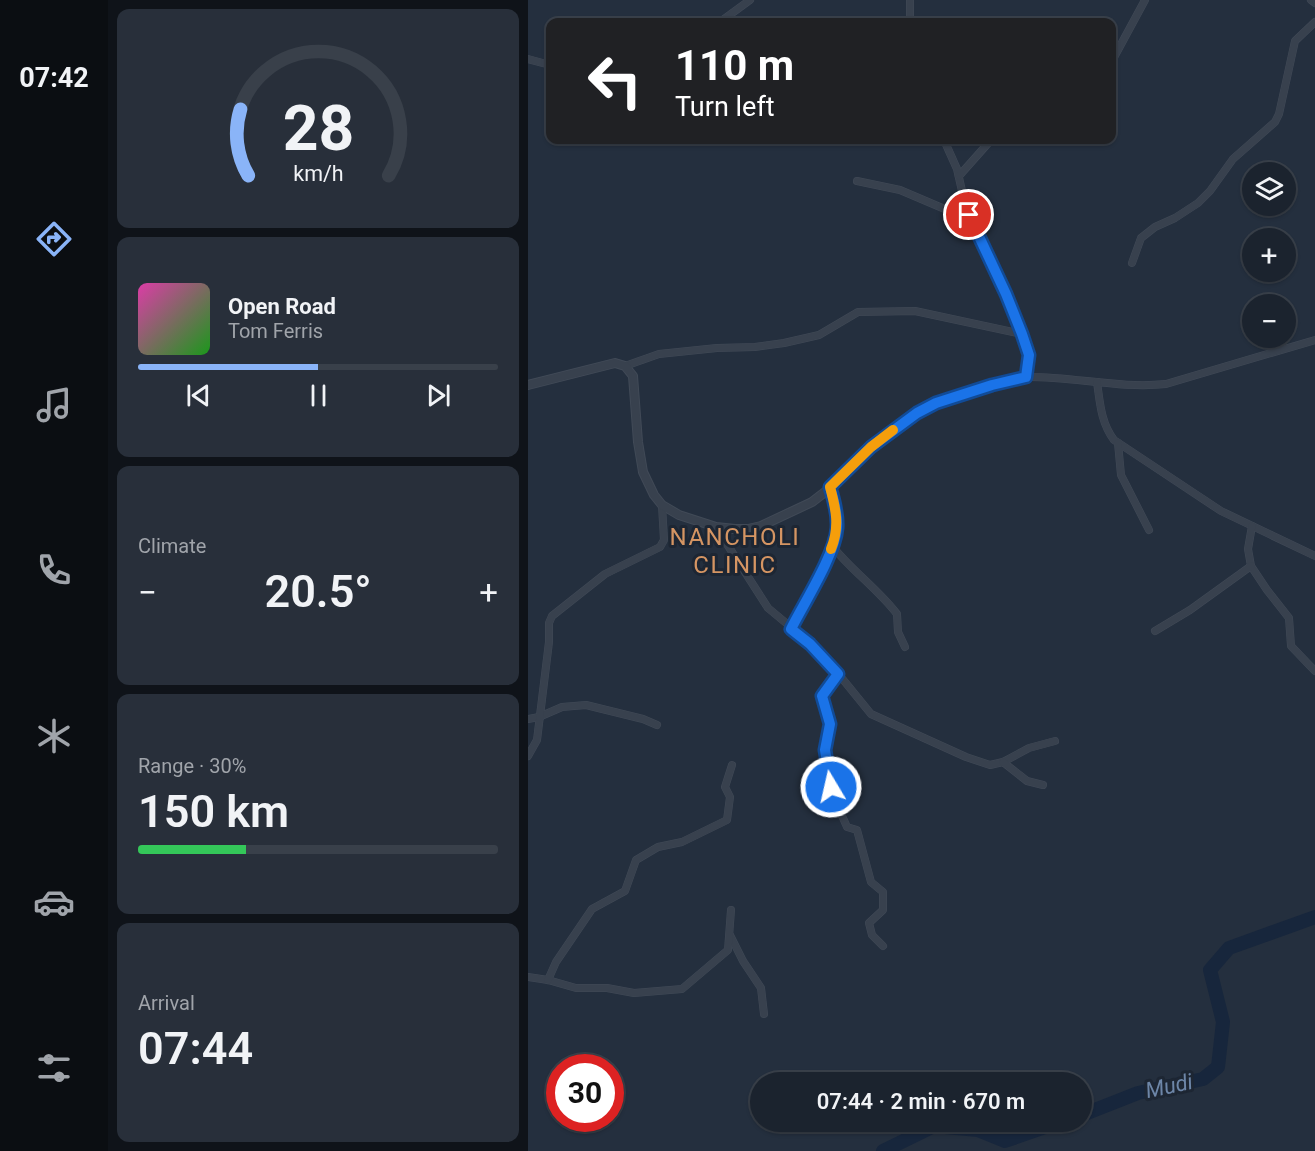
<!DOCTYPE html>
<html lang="en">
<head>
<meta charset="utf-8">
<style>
  :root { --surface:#1b232e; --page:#282f3a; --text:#f1f3f6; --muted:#a0a4aa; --line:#39404a; --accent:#8ab4f8 }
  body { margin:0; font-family:Roboto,sans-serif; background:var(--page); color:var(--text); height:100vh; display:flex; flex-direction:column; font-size:22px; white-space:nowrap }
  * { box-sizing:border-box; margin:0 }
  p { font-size:20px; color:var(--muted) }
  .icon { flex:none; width:33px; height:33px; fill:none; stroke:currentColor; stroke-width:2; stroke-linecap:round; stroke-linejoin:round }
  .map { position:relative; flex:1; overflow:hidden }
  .details { display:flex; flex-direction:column; gap:9px; padding:9px; background:#0f1319; width:420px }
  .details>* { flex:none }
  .hud { position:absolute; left:18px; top:18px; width:570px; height:126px; border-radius:12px; box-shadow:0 2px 4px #0004,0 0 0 2px var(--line); background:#202124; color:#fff; overflow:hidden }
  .tools { position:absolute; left:714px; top:162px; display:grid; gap:12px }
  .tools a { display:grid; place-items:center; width:54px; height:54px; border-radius:50%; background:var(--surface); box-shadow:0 2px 4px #0004,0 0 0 2px var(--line); font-size:30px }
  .speed { position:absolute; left:18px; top:1054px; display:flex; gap:12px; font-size:30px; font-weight:700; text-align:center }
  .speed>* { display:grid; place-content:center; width:78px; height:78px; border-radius:50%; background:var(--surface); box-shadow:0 2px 4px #0004,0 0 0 2px var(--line); line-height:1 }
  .speed .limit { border:9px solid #d22; background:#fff; color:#111 }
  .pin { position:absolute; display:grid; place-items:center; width:51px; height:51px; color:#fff; margin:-26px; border:3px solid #fff; border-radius:50%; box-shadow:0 2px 6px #0007 }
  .me { position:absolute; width:66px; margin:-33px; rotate:351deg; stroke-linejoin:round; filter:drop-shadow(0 0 4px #0008) }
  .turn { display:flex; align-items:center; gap:21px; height:126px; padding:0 30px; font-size:27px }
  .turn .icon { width:78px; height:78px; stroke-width:2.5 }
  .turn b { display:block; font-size:42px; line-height:51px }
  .big { font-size:45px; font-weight:600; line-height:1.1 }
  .details .widget { flex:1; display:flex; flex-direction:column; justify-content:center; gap:9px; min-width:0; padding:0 21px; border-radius:12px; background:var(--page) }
  .details .dial { align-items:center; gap:0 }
  .dial svg { height:156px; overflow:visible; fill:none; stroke:var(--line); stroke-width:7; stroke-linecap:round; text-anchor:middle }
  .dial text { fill:var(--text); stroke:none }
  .song { display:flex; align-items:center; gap:18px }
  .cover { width:72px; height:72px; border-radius:9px; background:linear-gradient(135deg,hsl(320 70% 55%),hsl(120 70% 35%)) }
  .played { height:6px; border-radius:3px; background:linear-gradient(90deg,var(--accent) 50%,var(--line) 50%) }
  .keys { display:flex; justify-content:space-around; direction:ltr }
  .heat { display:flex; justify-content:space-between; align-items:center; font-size:33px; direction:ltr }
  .charge { height:9px; border-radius:4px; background:linear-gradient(90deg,#34c759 30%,var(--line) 0) }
  .trip { position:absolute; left:222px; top:1072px; width:342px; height:60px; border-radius:30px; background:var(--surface); box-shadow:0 2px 4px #0004,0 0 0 2px var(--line); font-weight:600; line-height:60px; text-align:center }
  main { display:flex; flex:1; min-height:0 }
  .tab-bar { display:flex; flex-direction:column; width:108px; justify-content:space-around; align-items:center; background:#0b0e12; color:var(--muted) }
  .tab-bar .icon { width:42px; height:42px }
  .tab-bar .active { color:var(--accent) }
  .tab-bar b { font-size:27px; color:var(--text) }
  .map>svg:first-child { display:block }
</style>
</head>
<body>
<main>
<nav class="tab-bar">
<b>07:42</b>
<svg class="icon active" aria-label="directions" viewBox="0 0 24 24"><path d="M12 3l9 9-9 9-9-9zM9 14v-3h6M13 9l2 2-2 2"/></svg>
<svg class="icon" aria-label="music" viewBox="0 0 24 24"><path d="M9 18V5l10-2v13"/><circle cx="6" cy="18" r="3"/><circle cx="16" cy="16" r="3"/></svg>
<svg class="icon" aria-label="phone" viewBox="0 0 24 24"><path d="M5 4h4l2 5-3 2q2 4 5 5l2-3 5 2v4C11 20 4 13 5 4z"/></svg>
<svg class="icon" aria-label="climate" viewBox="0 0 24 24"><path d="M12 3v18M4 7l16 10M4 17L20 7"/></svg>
<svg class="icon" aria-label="car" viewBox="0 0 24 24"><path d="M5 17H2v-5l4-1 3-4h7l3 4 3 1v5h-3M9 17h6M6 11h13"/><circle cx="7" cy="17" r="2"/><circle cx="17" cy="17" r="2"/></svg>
<svg class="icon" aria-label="filters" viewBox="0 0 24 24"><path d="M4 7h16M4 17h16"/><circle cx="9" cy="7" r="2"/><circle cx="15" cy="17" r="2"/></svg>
</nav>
<section class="details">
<div class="widget dial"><svg viewBox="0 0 100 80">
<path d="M14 69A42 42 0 1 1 86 69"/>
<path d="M14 69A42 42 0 0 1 10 35" stroke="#8ab4f8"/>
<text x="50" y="56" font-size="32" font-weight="700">28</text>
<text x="50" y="72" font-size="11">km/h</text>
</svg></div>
<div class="widget">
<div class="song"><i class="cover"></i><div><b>Open Road</b><p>Tom Ferris</p></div></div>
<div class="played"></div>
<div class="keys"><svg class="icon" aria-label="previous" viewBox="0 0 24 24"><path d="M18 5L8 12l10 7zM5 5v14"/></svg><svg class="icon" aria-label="pause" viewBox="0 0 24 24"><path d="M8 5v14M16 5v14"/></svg><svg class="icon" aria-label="next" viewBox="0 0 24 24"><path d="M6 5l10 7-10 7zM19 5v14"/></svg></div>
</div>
<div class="widget"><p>Climate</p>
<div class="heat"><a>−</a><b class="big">20.5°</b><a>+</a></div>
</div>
<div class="widget"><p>Range · 30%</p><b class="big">150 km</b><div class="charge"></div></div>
<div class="widget"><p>Arrival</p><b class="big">07:44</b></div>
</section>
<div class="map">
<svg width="787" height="1151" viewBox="0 0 787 1151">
  <rect width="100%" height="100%" fill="#242f3e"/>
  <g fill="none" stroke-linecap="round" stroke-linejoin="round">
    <g stroke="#17263c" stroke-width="14">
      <path d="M 554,1115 L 610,1093 L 675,1079 L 690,1067 L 695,1022 L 682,970 L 701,948 L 787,917"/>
      <path d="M 355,1151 L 406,1126 L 450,1130 L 477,1141 L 532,1122"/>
    </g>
    <g stroke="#414a57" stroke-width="8">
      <g id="minor">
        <path d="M 382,0 L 382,22"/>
        <path d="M 783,0 L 787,3"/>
        <path d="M 192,22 L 222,0"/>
        <path d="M 0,59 L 22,65"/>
        <path d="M 584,61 L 617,0"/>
        <path d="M 416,140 L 429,169 L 437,204 L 479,294 L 494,334 L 501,355 L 497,377 C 544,376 591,389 638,384 L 787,340"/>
        <path d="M 431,176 L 463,140"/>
        <path d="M 329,181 L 372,190 L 419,210 L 437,204"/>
        <path d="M 604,263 L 613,238 L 627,227 L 647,218 L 670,203 L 682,191 L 705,159 L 747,122 L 751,114 L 767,41 L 787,22"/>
        <path d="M 97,366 L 131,354 L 189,348 L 227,347 L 256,343 L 291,335 L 330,312 L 387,311 L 494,334"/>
        <path d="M 569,382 C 572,403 573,423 586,440 L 693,511 L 787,556"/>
        <path d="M 590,443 L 593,475 L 621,530"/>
        <path d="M 724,526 L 720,549 L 723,566 L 739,590 L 761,618 L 763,646 L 787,671"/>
        <path d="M 188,527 L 240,608 L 282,643 L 304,666 L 343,714 L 438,757 L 462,765 L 475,762 L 501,748 L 527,741"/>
        <path d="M 305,547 C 324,571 350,589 369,614 L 370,632 L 377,647"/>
        <path d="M 263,629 C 276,603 307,555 309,528 C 310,514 306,500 302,487"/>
        <path d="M 627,631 L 662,610 L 723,566"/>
        <path d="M 310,674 L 294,696 L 302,724 L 297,750 L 303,787 L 318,791 L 311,809 L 319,827 L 329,830 L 343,882 L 355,892 L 355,910 L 341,923 L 344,935 L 355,946"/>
        <path d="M 0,719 L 11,717 L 34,707 L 58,705 L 115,719 L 129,725"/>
        <path d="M 0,756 L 9,740 L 21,642 L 21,623 L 24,616 L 77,574 L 132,547 L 136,540 L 134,505"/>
        <path d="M 475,762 L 499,781 L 515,785"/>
        <path d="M 202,935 L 215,961 L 233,988 L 236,1014"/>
        <path d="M 0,977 L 20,980 L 48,988 L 79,988 L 106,993 L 154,989 L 200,950 L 203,910"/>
        <path d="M 20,980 L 28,962 L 64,909 L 97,891 L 108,860 L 130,847 L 154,842 L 199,820 L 202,797 L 197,787 L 204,765"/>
      </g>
    </g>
    <g stroke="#414a57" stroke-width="10">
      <path id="tertiary" d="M 0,385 L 87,363 L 97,366 L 105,376 L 110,442 L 115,472 L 126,495 L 134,505 L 151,515 L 188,527 L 207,529 L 220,529 L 233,526 L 284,502 L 297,492 L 343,447 L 389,413 L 408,403 L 463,385 L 497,377"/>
    </g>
    <use href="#minor" stroke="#38414e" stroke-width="7"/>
    <use href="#tertiary" stroke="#38414e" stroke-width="8"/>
  </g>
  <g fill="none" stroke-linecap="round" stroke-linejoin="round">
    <g stroke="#114b97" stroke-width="15">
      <path id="route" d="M 303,787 L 297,750 L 302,724 L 294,696 L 310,674 L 282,644 L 263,629 C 276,603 307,555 309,528 C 310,514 306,500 302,487 L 343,447 L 389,413 L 408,403 L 464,385 L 498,377 L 501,355 L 494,334 L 478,294 L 441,215"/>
    </g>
    <use href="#route" stroke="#1a73e8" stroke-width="10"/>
    <path stroke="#f59e0b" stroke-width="10" d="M 303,549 C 312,527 308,509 302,487 L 343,447 L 365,430"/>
  </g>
  <g text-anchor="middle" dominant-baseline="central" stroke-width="6" stroke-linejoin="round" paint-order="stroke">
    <g font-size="22" font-style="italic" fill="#6d86a8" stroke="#1d2633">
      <text transform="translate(641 1086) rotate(-12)">Mudi</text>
    </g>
    <g font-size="24" letter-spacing="1.5" fill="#d59563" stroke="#1d2633">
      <text x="207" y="537">NANCHOLI<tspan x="207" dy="28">CLINIC</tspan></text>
    </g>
  </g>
</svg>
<div class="tools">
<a><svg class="icon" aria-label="layers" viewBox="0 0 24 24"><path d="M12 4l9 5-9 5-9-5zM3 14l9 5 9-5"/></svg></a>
<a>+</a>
<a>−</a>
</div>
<div class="speed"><div class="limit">30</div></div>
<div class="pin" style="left:441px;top:215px;background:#d93025"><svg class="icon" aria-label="arrive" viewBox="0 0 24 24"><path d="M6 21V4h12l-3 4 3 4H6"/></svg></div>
<svg class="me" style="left:303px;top:787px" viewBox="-20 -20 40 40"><circle r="17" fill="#1a73e8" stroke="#fff" stroke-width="3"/><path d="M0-11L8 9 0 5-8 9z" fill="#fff"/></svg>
<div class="trip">07:44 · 2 min · 670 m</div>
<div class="hud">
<div class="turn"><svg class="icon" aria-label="left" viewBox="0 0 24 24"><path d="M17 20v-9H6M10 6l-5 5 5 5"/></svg><div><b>110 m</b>Turn left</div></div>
</div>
</div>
</main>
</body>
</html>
